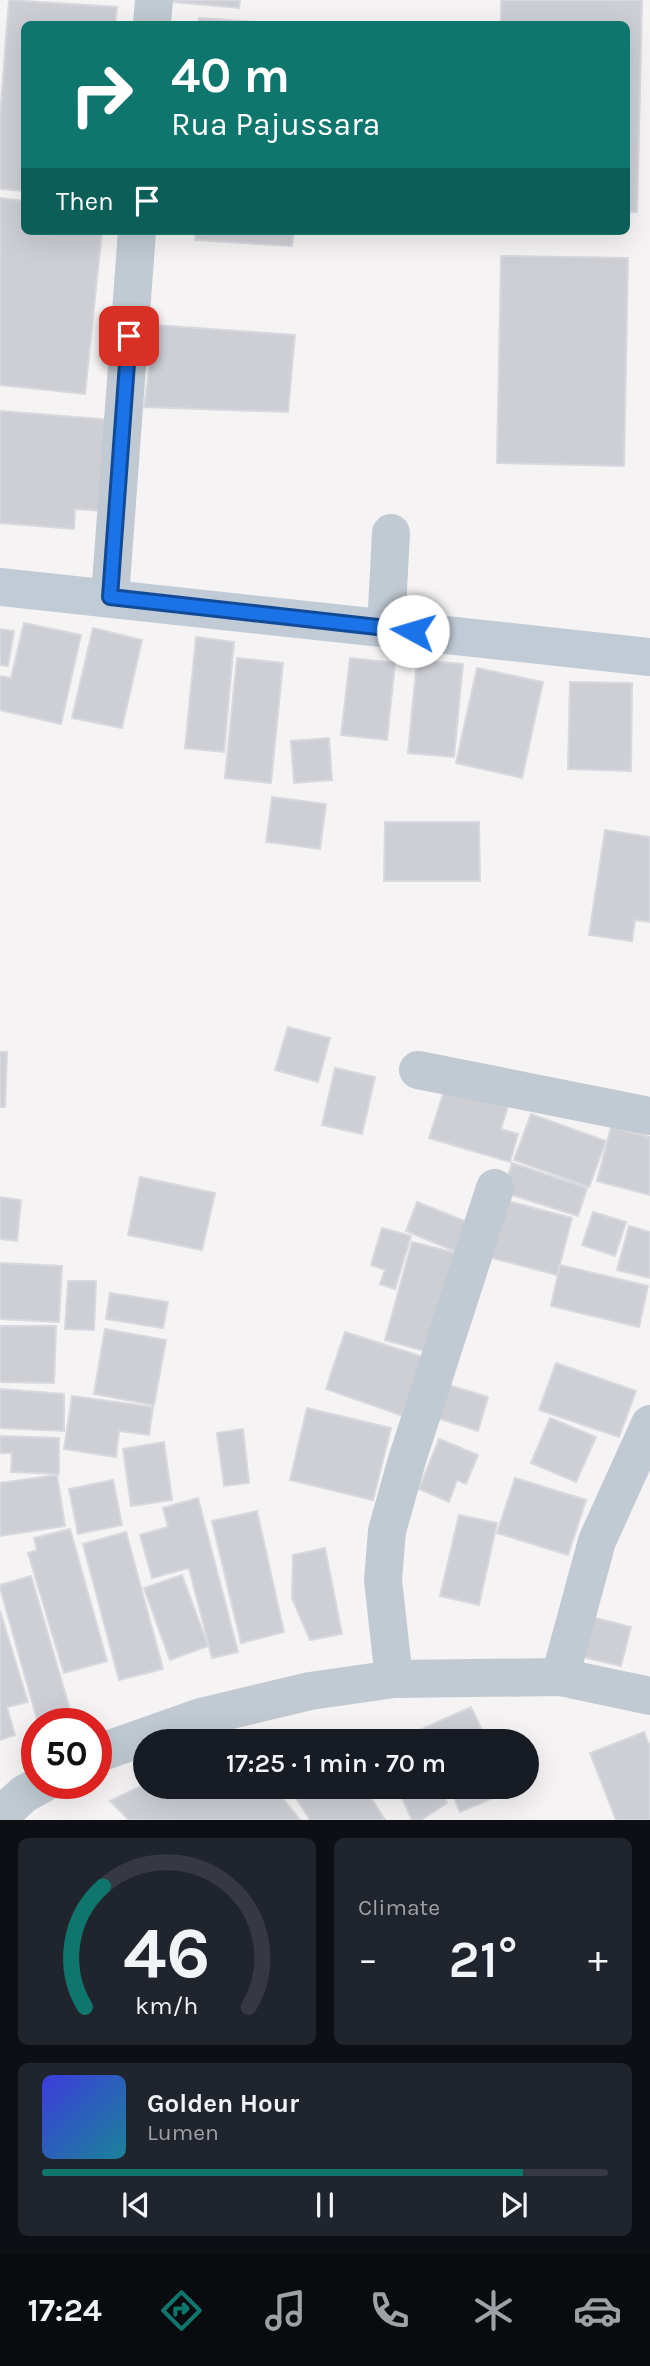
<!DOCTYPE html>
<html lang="en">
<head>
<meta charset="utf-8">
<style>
  :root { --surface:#171b24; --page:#20242c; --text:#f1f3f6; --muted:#9ea1a6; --line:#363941; --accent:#0f766e }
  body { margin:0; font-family:Karla,sans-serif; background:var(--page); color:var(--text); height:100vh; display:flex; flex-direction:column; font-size:26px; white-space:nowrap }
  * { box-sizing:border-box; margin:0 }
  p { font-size:23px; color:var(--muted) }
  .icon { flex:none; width:38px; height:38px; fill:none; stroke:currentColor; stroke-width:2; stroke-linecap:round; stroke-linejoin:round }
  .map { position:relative; height:1820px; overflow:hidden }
  .panel { display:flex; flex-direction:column; gap:18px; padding:18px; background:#0d0f14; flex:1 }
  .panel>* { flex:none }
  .hud { position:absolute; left:21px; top:21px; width:609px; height:214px; border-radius:10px; box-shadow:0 7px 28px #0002; background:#0f766e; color:#fff; overflow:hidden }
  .speed { position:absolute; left:21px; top:1708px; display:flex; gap:14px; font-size:35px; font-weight:700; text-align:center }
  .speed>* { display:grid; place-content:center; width:91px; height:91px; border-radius:50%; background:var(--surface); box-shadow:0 7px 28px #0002; line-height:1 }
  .speed .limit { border:10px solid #d22; background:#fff; color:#111 }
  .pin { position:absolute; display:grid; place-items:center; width:60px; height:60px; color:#fff; margin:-30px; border-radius:14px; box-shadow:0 4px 10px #0006 }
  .me { position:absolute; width:77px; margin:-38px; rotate:276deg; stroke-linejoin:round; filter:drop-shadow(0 0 5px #0008) }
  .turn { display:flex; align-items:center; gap:24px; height:147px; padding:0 35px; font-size:32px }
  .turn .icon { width:91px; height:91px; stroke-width:2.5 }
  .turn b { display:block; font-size:49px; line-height:60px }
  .then { display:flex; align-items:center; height:66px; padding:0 35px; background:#0003; gap:14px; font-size:26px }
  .big { font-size:52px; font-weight:600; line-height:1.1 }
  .panel .tile { flex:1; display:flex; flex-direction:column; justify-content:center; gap:10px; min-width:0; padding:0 24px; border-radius:10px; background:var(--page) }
  .panel .dial { align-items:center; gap:0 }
  .dial svg { height:182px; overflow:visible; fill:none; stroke:var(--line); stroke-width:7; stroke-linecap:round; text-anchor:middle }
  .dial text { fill:var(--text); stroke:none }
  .song { display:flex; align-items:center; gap:21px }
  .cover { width:84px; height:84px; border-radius:10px; background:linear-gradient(135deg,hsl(240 70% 55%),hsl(190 70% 35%)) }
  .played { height:7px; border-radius:4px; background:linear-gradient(90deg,var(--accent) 85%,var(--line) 85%) }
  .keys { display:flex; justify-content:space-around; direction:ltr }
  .heat { display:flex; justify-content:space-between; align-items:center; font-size:38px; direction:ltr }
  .panel .tiles { flex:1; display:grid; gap:18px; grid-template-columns:1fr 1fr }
  .tile:last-child { grid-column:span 2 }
  .trip { position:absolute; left:133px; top:1729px; width:406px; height:70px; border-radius:35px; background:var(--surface); box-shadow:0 7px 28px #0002; font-weight:600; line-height:70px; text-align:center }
  .tab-bar { display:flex; height:112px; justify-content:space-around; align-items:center; background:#090b0e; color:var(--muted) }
  .tab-bar .icon { width:49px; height:49px }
  .tab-bar .selected { color:var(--accent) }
  .tab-bar b { font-size:32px; color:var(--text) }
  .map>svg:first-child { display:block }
</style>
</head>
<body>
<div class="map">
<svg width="650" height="1820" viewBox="0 0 650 1820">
  <rect width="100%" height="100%" fill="#f5f3f3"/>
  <g fill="#cdcfd5" stroke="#d7d9de" stroke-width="2">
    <path d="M 9,0 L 117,7 L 115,24 L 24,24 L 24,191 L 0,189 L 0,117 Z"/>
    <path d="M 174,0 L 240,0 L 239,8 L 174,2 Z"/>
    <path d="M 501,0 L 642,0 L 637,212 L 626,212 L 626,24 L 501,24 Z"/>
    <path d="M 199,18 L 283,24 L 198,24 Z"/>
    <path d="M 0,198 L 24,201 L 24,231 L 102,231 L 85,394 L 0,385 Z"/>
    <path d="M 196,231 L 294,231 L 292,246 L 195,240 Z"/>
    <path d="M 501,256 L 628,258 L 624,466 L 497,463 Z"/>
    <path d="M 155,325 L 295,335 L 288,412 L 144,407 Z"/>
    <path d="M 0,411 L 112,420 L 105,511 L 75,509 L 74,529 L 0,523 Z"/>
    <path d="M 24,623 L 81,635 L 61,724 L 0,710 L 0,676 L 11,678 Z"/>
    <path d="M 93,628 L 142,640 L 122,728 L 72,718 Z"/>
    <path d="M 0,629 L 14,631 L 8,666 L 0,665 Z"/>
    <path d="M 196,637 L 234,642 L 224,752 L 185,748 Z"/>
    <path d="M 237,658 L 283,663 L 271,783 L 225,778 Z"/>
    <path d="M 350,658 L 395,663 L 387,740 L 341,735 Z"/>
    <path d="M 417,660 L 463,664 L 454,757 L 408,753 Z"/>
    <path d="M 477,668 L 543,682 L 522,778 L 456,763 Z"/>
    <path d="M 570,682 L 632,683 L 631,771 L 568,769 Z"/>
    <path d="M 329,738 L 332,780 L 294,783 L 291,741 Z"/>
    <path d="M 272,797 L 326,804 L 320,849 L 266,842 Z"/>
    <path d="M 385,822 L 479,822 L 480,881 L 384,881 Z"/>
    <path d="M 605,830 L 650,837 L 650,922 L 635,920 L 632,941 L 589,935 Z"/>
    <path d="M 288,1027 L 330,1038 L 318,1082 L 275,1070 Z"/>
    <path d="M 0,1052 L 7,1052 L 5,1107 L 0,1107 Z"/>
    <path d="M 335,1068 L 375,1077 L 362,1134 L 322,1125 Z"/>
    <path d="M 445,1088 L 508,1106 L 501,1129 L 518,1134 L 510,1162 L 429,1138 Z"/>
    <path d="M 531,1114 L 606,1141 L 589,1187 L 514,1160 Z"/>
    <path d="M 611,1127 L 650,1137 L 650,1195 L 597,1181 Z"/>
    <path d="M 512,1163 L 587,1188 L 578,1216 L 503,1192 Z"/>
    <path d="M 140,1177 L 215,1193 L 202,1250 L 128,1235 Z"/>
    <path d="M 0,1197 L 21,1200 L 17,1241 L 0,1239 Z"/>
    <path d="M 500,1199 L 572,1218 L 557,1275 L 485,1256 Z"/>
    <path d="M 417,1202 L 470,1223 L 459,1253 L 406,1231 Z"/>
    <path d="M 593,1212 L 626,1222 L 615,1256 L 582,1245 Z"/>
    <path d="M 629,1226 L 650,1232 L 650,1278 L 617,1270 Z"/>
    <path d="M 382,1228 L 411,1236 L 395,1289 L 380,1284 L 385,1270 L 371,1265 Z"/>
    <path d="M 412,1242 L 456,1253 L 428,1352 L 385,1340 Z"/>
    <path d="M 0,1263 L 62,1266 L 59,1322 L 0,1319 Z"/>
    <path d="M 560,1265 L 648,1286 L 639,1327 L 551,1306 Z"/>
    <path d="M 68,1281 L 96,1281 L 94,1330 L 65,1329 Z"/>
    <path d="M 110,1293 L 168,1302 L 163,1328 L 106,1319 Z"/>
    <path d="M 0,1326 L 56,1326 L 54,1383 L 0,1382 Z"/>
    <path d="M 105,1329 L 166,1340 L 154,1405 L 94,1394 Z"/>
    <path d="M 345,1332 L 423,1357 L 403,1416 L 326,1389 Z"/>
    <path d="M 556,1363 L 636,1391 L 619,1437 L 539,1410 Z"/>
    <path d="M 435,1381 L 488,1397 L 478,1431 L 425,1414 Z"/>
    <path d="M 0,1389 L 64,1394 L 64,1431 L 0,1428 Z"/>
    <path d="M 72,1396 L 153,1407 L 149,1435 L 119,1431 L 116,1457 L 64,1449 Z"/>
    <path d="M 307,1408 L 391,1428 L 373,1500 L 290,1480 Z"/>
    <path d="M 550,1418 L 596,1437 L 576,1482 L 531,1463 Z"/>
    <path d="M 243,1429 L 249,1483 L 224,1486 L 217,1433 Z"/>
    <path d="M 0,1436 L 59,1438 L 59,1474 L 11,1472 L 12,1453 L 0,1453 Z"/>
    <path d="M 439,1439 L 478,1455 L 466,1484 L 457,1480 L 449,1502 L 419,1489 Z"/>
    <path d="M 164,1442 L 172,1500 L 131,1506 L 123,1449 Z"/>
    <path d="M 57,1475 L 65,1526 L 0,1536 L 0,1483 Z"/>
    <path d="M 515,1478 L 586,1500 L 568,1555 L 497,1533 Z"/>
    <path d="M 113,1480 L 122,1525 L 78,1534 L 69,1489 Z"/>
    <path d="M 198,1498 L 238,1652 L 212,1658 L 189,1568 L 152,1578 L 140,1535 L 168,1527 L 163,1508 Z"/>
    <path d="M 257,1511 L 284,1632 L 241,1643 L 212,1521 Z"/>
    <path d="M 459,1515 L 497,1523 L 479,1605 L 440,1596 Z"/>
    <path d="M 70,1529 L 107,1661 L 64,1673 L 28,1553 L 37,1550 L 34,1538 Z"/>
    <path d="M 126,1532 L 163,1669 L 119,1680 L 83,1544 Z"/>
    <path d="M 325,1548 L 342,1634 L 310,1640 L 292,1598 L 293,1555 Z"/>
    <path d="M 182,1575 L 208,1646 L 170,1660 L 144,1588 Z"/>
    <path d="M 31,1576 L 71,1713 L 38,1723 L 0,1588 L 0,1585 Z"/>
    <path d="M 0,1611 L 28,1702 L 7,1707 L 15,1735 L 0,1740 Z"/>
    <path d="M 584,1615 L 631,1627 L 621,1666 L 575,1655 Z"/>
    <path d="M 471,1707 L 487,1741 L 428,1741 L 422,1729 Z"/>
    <path d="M 644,1732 L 650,1747 L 650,1820 L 616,1820 L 590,1753 Z"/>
    <path d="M 145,1784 L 145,1787 L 274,1787 L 300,1820 L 129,1820 L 110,1801 Z"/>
    <path d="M 289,1787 L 364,1787 L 385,1820 L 310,1820 Z"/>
    <path d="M 397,1787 L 440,1787 L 447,1803 L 421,1820 L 412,1820 Z"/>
    <path d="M 449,1787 L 508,1787 L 509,1791 L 460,1812 Z"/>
  </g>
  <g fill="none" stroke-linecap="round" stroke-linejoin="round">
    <g stroke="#c1cad2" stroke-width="38">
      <path d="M 152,24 L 154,0"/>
      <path d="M 110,597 L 137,231"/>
      <path d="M 386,628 L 391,533"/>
      <path d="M 418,1070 L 650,1116"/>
      <path d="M 560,1677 L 597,1541 L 650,1424"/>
      <path d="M 394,1679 L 383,1580 L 387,1531 L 407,1460 L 495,1188"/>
      <path d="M 96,1754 L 201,1717 L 310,1691 L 394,1679 L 560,1677 L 650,1696"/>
      <path d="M 0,1816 L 24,1794 L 44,1783"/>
    </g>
    <path stroke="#c1cbd6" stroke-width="38" d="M 0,587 L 650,657"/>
  </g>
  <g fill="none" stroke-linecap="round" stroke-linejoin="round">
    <g stroke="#114b97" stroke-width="18">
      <path id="route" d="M 129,336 L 110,597 L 413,631"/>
    </g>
    <use href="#route" stroke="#1a73e8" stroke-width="12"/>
  </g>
</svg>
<div class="speed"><div class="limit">50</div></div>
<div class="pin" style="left:129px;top:336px;background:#d93025"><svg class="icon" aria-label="arrive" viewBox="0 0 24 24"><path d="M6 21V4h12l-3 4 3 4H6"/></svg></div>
<svg class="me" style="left:413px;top:631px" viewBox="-20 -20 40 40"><circle r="19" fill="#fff"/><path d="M0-13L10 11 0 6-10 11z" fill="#1a73e8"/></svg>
<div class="trip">17:25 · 1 min · 70 m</div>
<div class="hud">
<div class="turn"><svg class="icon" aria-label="right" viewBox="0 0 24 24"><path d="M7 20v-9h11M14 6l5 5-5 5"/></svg><div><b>40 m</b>Rua Pajussara</div></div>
<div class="then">Then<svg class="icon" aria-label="arrive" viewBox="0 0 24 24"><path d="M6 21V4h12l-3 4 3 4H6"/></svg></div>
</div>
</div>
<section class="panel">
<div class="tiles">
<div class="tile dial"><svg viewBox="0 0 100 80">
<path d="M14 69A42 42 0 1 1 86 69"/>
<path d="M14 69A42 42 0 0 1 22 16" stroke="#0f766e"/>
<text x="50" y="56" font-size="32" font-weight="700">46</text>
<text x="50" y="72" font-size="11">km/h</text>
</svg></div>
<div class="tile"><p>Climate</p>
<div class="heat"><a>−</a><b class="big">21°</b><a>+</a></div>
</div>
<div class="tile">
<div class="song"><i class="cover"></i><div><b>Golden Hour</b><p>Lumen</p></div></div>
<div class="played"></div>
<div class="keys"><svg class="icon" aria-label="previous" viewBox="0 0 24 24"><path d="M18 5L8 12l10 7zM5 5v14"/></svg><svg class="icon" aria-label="pause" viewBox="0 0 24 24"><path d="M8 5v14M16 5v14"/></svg><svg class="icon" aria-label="next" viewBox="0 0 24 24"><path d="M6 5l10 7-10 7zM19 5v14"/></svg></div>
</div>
</div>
</section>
<nav class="tab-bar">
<b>17:24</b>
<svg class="icon selected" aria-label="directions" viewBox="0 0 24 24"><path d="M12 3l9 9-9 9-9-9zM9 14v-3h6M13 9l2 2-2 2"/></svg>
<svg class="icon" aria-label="music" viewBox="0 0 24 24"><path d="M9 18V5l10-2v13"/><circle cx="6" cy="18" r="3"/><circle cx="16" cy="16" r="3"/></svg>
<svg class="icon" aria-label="phone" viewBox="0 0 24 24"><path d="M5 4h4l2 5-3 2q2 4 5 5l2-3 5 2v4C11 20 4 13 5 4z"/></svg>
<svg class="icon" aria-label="climate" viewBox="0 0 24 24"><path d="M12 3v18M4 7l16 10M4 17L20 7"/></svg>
<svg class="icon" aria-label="car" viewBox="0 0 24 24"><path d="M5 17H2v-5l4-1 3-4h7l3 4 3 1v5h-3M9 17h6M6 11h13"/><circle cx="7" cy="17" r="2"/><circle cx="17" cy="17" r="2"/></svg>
</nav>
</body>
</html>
